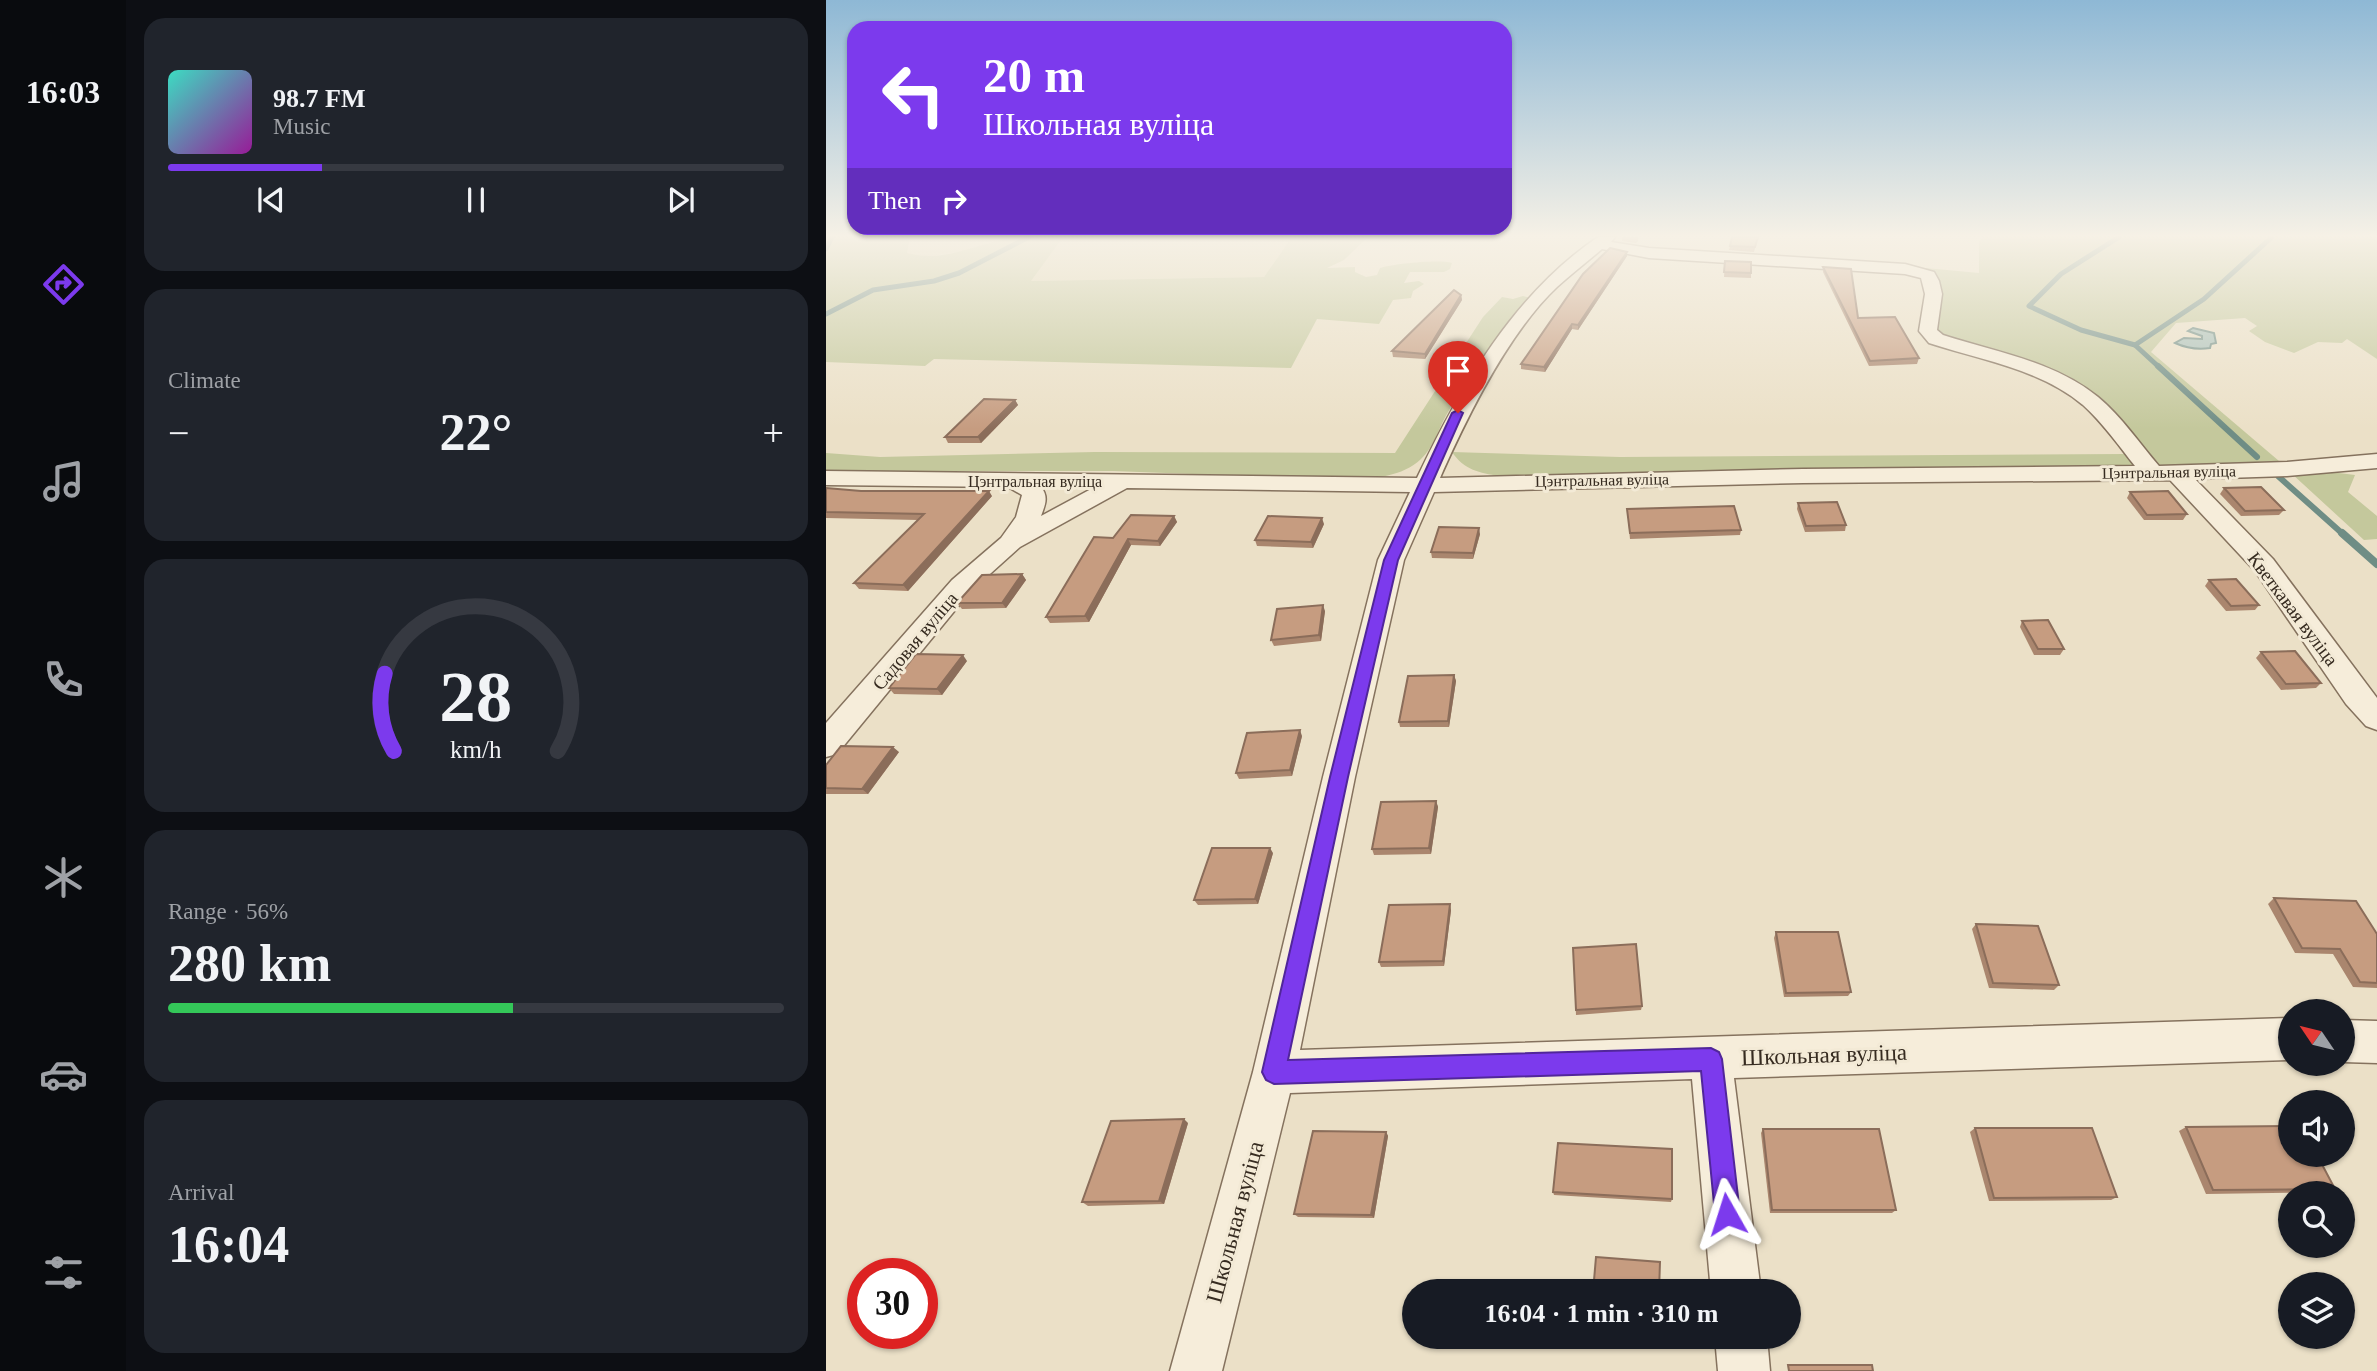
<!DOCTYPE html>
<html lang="en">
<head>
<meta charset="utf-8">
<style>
  :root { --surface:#171b24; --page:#20242c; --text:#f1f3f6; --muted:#9ea1a6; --line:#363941; --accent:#7c3aed }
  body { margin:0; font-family:"Times New Roman",serif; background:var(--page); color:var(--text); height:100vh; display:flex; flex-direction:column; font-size:26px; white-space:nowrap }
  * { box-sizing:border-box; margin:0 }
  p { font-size:23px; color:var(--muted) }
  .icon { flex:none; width:38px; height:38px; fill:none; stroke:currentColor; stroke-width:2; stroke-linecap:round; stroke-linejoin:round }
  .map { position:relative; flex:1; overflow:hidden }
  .sheet { display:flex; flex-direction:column; gap:18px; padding:18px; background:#0d0f14; width:700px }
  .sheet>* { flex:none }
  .banner { position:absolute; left:21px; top:21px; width:665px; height:214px; border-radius:21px; box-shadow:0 2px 5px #0004; background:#7c3aed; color:#fff; overflow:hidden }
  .needle { width:46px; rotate:305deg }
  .tools { position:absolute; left:1452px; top:999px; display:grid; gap:14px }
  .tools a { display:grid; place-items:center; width:77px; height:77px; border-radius:50%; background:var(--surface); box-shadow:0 2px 5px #0004; font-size:35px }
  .speed { position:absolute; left:21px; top:1258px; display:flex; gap:14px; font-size:35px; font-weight:700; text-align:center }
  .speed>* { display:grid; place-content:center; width:91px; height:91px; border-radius:50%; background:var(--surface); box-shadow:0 2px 5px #0004; line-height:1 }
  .speed .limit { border:10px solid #d22; background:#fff; color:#111 }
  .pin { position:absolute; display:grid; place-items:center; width:60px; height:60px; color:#fff; margin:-72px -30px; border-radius:50% 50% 50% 0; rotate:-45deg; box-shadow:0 0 7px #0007 }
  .pin .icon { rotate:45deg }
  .me { position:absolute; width:77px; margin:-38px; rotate:354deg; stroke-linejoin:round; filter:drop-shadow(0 0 5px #0008) }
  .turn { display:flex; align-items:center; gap:24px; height:147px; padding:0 21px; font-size:32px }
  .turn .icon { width:91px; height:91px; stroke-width:2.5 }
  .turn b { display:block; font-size:49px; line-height:60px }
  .then { display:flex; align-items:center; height:66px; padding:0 21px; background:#0003; gap:14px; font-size:26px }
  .big { font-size:52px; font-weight:700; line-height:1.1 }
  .sheet .tile { flex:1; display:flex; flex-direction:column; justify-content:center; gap:10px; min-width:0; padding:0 24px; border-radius:21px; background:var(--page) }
  .sheet .dial { align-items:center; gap:0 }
  .dial svg { height:182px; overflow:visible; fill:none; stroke:var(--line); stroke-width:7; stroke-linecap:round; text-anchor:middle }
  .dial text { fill:var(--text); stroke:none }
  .song { display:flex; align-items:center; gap:21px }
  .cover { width:84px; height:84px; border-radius:10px; background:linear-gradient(135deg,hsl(170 70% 55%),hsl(300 70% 35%)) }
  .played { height:7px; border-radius:4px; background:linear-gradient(90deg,var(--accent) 25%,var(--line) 25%) }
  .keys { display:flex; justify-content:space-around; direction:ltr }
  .heat { display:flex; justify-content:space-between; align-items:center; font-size:38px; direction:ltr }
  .charge { height:10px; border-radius:5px; background:linear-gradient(90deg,#34c759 56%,var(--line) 0) }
  .trip { position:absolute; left:576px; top:1279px; width:399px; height:70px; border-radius:35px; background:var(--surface); box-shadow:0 2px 5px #0004; font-weight:700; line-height:70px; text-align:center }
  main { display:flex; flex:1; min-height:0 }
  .dock { display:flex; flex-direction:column; width:126px; justify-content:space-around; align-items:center; background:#090b0e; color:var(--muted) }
  .dock .icon { width:49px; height:49px }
  .dock .current { color:var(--accent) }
  .dock b { font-size:32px; color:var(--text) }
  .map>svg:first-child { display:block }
</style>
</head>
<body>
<main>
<nav class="dock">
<b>16:03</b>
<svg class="icon current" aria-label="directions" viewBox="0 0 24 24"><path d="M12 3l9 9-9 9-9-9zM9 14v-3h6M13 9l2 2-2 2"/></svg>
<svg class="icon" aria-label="music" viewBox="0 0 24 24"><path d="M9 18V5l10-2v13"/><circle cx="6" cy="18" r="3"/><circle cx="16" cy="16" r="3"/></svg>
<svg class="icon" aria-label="phone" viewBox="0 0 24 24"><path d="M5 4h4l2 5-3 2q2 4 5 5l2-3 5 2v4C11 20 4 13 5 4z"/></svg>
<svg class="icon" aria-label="climate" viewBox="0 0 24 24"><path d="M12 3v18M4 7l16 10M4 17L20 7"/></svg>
<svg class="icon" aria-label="car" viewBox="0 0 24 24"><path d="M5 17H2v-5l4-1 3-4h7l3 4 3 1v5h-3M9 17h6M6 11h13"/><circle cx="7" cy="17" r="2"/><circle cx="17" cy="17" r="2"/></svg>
<svg class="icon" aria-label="filters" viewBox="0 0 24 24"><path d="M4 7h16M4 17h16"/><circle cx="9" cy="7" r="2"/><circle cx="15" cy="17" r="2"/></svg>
</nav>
<section class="sheet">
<div class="tile">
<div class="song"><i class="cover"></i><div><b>98.7 FM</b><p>Music</p></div></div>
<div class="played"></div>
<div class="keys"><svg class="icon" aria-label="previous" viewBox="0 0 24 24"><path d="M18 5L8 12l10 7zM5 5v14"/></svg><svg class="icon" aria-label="pause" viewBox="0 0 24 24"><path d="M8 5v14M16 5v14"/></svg><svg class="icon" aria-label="next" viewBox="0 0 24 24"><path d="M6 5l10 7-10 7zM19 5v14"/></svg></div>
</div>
<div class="tile"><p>Climate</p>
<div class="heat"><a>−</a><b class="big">22°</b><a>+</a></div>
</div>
<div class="tile dial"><svg viewBox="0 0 100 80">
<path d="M14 69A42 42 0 1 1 86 69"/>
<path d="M14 69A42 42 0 0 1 10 35" stroke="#7c3aed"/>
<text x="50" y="56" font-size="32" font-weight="700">28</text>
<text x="50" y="72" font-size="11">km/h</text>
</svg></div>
<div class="tile"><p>Range · 56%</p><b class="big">280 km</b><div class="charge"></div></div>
<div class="tile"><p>Arrival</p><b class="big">16:04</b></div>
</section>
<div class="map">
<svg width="1551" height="1371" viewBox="0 0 1551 1371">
  <rect width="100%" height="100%" fill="#ebe0c7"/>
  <g fill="#e0d8b5">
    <path d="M 84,237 L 191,237 L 148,250 L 95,257 L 81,254 Z"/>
    <path d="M 275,237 L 466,237 L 438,277 L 204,281 L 235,240 Z"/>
  </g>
  <g fill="#c4c89c">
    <path d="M 0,237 L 84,237 L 81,253 C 120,264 155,241 193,237 C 220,234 248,237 275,237 L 235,240 L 205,281 L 438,277 L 466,237 L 542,237 L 518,260 L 501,268 L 529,267 L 529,272 L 540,277 L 551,275 L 554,268 C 567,264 613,259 626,263 L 624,269 L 618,272 L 584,272 L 578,283 L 593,281 L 598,284 L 587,291 L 585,298 L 567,300 L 553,324 L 491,319 L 465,368 L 108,359 L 99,366 L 0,362 Z"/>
    <path d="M 1157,237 L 1551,237 L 1551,359 L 1521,339 L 1516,343 L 1492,342 L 1468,353 L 1439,342 L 1423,331 L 1431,326 L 1419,318 L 1350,323 L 1325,352 L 1453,461 L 1333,467 L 1272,402 L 1126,342 L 1107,329 L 1112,280 L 1089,267 L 1153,273 L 1153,241 Z"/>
    <path d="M 697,296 L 704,298 C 675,335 645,372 622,412 C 613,427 608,447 595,459 C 576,477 549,478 524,480 L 287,471 L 0,471 L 0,453 L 54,457 L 269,452 L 569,453 L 657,317 L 676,297 L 687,299 Z"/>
    <path d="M 626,452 L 794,457 L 1300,454 L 1307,457 L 1311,466 L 673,476 C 654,473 638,470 626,452 Z"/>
    <path d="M 1497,471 L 1529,475 L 1522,492 L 1551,516 L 1551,539 L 1538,540 L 1465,473 Z"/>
  </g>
  <path fill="#a8bfb8" stroke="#6f8d85" stroke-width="2" d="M 1367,328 L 1388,333 L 1390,343 L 1385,344 L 1384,348 C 1371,350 1360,348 1349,343 L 1358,338 L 1376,339 L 1376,336 L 1362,331 Z"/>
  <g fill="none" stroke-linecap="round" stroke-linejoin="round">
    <g stroke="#6f8d85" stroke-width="5">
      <path d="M 1293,237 L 1235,274 L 1203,306 L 1255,330 L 1309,345"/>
      <path d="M 0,249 L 6,237"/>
      <path d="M 0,314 L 47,290 L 108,281 L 133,273 L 203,237"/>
      <path d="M 1334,368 L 1309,345 L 1378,299 L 1446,237"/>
    </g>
    <g stroke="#6f8d85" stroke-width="6">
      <path d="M 1332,366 L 1431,457"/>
      <path d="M 1452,476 L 1518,535"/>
    </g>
    <path stroke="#6f8d85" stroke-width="8" d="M 1516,533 L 1551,564"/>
    <g stroke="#85725e" stroke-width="3">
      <g id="street">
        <path d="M 772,237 L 789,237 L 785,242 L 823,248 L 1079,264 L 1108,272 L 1113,281 L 1116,294 L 1111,330 L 1117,335 C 1169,352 1228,361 1272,397 C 1296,417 1313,443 1333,466 L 1461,462 L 1551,454 L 1551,468 L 1461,476 L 1369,479 L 1447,559 L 1551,698 L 1551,730 L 1540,726 L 1520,704 L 1429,571 L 1344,480 L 977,483 L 608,492 L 578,560 L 529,777 L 474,1050 L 1465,1018 L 1465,1060 L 908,1078 L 935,1292 L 885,1292 L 866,1079 L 464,1093 L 396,1371 L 344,1371 L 427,1072 L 497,777 L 552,560 L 584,492 L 301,488 L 194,547 L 144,592 L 11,754 L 0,757 L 0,723 L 126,580 L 175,538 L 190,517 L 196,495 L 182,487 L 0,485 L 0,471 L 591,478 C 634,387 688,294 772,237 ZM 776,249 L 823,258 L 1079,274 L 1095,278 L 1099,294 L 1093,331 L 1103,343 C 1155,360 1214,369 1257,405 C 1277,423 1293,446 1309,466 L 977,469 L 614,478 C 641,417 682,333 731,287 C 745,274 761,262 776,249 ZM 215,487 L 267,488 L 215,516 C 219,505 223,497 215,487 Z"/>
        <path d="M 1517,1020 L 1551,1021 L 1551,1063 L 1517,1062 Z"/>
        <path d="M 889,1337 L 941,1337 L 944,1371 L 892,1371 Z"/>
      </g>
    </g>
    <use href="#street" fill="#f6edda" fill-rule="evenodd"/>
  </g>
  <g fill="#aa866e">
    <path d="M 796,237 L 812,237 L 812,241 L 810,243 L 796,241 Z"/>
    <path d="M 931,241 L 928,252 L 903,250 L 904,246 Z"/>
    <path d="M 801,252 L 801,256 L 752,330 L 746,329 L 719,372 L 695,369 L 695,364 Z"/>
    <path d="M 899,261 L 925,273 L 925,278 L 898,277 Z"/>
    <path d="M 997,267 L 1032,318 L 1093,358 L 1091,364 L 1043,366 L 997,272 Z"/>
    <path d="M 635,295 L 636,300 L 599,359 L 567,357 L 566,351 Z"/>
    <path d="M 189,400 L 192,405 L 155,443 L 122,443 L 119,437 Z"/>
    <path d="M 0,488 L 35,491 L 166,496 L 82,591 L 33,589 L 28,583 L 92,520 L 0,518 Z"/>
    <path d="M 1398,488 L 1458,510 L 1453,515 L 1415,516 L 1394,494 Z"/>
    <path d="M 1304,492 L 1361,514 L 1357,520 L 1318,520 L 1301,498 Z"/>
    <path d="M 972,503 L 1020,525 L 1019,531 L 979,532 L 971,509 Z"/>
    <path d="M 801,509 L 915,530 L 914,535 L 804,539 Z"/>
    <path d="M 348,516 L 351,522 L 334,546 L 305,545 L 263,622 L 224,623 L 220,617 L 287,538 Z"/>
    <path d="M 498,524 L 487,548 L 431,546 L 429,540 Z"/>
    <path d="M 654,534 L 647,559 L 606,558 L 605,552 Z"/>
    <path d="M 196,574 L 200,580 L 180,608 L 136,609 L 131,603 Z"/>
    <path d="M 1383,580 L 1433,605 L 1429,610 L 1400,611 L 1379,586 Z"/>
    <path d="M 499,611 L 495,641 L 448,646 L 445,640 Z"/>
    <path d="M 1196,621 L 1238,649 L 1234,655 L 1208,655 L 1194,627 Z"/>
    <path d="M 1435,652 L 1495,683 L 1490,688 L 1455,690 L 1430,658 Z"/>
    <path d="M 141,661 L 116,695 L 68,694 L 63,688 Z"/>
    <path d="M 628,675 L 630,681 L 623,727 L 574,727 L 573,722 Z"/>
    <path d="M 476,736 L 466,776 L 413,779 L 410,773 Z"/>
    <path d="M 73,752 L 42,794 L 0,794 L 0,765 Z"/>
    <path d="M 610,801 L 612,807 L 605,854 L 548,855 L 546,849 Z"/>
    <path d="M 447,853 L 432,904 L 372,905 L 368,900 Z"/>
    <path d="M 1448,898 L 1551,934 L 1551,988 L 1527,987 L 1507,954 L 1469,953 L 1442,904 Z"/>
    <path d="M 625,910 L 618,966 L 555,967 L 553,962 Z"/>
    <path d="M 1150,924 L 1233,985 L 1228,990 L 1163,988 L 1146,929 Z"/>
    <path d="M 950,932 L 1025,992 L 1022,996 L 958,997 L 948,938 Z"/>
    <path d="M 747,948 L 816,1006 L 815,1010 L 750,1015 Z"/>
    <path d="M 362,1123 L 338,1204 L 262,1206 L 256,1202 Z"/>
    <path d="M 1360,1127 L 1509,1189 L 1500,1192 L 1380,1194 L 1353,1131 Z"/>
    <path d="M 1149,1128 L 1291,1197 L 1285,1200 L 1163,1201 L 1144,1132 Z"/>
    <path d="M 937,1129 L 1070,1210 L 1066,1213 L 944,1213 L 935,1133 Z"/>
    <path d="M 560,1132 L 562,1136 L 548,1218 L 472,1217 L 468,1214 Z"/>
    <path d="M 727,1192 L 846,1199 L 845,1202 L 728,1195 Z"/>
  </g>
  <g fill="#8b6d5a">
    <path d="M 801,252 L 801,256 L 752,330 L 752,325 Z"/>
    <path d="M 635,295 L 636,300 L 599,359 L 599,354 Z"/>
    <path d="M 746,324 L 746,329 L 719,372 L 718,367 Z"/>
    <path d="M 189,400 L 192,405 L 155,443 L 152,437 Z"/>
    <path d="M 163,491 L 166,496 L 82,591 L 77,585 Z"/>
    <path d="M 348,516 L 351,522 L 334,546 L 332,541 Z"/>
    <path d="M 496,518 L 498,524 L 487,548 L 485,542 Z"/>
    <path d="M 653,528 L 654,534 L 647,559 L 647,553 Z"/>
    <path d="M 302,539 L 305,545 L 263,622 L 259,616 Z"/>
    <path d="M 196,574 L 200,580 L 180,608 L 176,603 Z"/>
    <path d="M 497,605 L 499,611 L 495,641 L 493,635 Z"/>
    <path d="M 137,655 L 141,661 L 116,695 L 111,689 Z"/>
    <path d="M 628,675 L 630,681 L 623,727 L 622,721 Z"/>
    <path d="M 474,730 L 476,736 L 466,776 L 464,770 Z"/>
    <path d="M 67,747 L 73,752 L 42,794 L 36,789 Z"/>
    <path d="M 610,801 L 612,807 L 605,854 L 603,848 Z"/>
    <path d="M 444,848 L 447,853 L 432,904 L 429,899 Z"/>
    <path d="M 624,904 L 625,910 L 618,966 L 617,961 Z"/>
    <path d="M 358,1119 L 362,1123 L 338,1204 L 333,1201 Z"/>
    <path d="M 560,1132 L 562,1136 L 548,1218 L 545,1215 Z"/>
  </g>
  <g fill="#c69c80" stroke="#8b6d5a" stroke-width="2">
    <path d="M 906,237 L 932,237 L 929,247 L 904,246 Z"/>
    <path d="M 784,248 L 801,252 L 752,325 L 746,324 L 718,367 L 695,364 L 757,274 Z"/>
    <path d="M 899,261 L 925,262 L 925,273 L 898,272 Z"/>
    <path d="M 997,267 L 1025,269 L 1032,318 L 1069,317 L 1093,358 L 1044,361 Z"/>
    <path d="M 628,290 L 635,295 L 599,354 L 566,351 Z"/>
    <path d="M 158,399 L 189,400 L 152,437 L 119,437 Z"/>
    <path d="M 1435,487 L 1458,510 L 1419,511 L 1398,488 Z"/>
    <path d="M 0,488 L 35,491 L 163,491 L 77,585 L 28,583 L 98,514 L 0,512 Z"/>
    <path d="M 1342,491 L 1361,514 L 1321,515 L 1304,492 Z"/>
    <path d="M 1011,502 L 1020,525 L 980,526 L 972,503 Z"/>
    <path d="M 908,506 L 915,530 L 804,533 L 801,509 Z"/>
    <path d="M 305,515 L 348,516 L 332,541 L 302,539 L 259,616 L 220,617 L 268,537 L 287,538 Z"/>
    <path d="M 442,516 L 496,518 L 485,542 L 429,540 Z"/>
    <path d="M 613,527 L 653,528 L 647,553 L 605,552 Z"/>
    <path d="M 196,574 L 176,603 L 131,603 L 156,575 Z"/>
    <path d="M 1410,579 L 1433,605 L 1405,606 L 1383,580 Z"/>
    <path d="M 497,605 L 493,635 L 445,640 L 451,609 Z"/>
    <path d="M 1222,620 L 1238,649 L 1212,649 L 1196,621 Z"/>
    <path d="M 1469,651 L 1495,683 L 1460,684 L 1435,652 Z"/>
    <path d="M 90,654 L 137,655 L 111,689 L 63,688 Z"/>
    <path d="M 628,675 L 622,721 L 573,722 L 582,676 Z"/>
    <path d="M 474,730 L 464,770 L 410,773 L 421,733 Z"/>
    <path d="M 15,746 L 67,747 L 36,789 L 0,788 L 0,765 Z"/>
    <path d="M 610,801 L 603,848 L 546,849 L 555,802 Z"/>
    <path d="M 386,848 L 444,848 L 429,899 L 368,900 Z"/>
    <path d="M 1448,898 L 1530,901 L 1551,934 L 1551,983 L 1534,982 L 1514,949 L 1476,948 Z"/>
    <path d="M 624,904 L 617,961 L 553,962 L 563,905 Z"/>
    <path d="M 1150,924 L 1212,926 L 1233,985 L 1167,983 Z"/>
    <path d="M 950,932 L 1012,932 L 1025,992 L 960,993 Z"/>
    <path d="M 810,944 L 816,1006 L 750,1010 L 747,948 Z"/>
    <path d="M 358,1119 L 333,1201 L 256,1202 L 285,1121 Z"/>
    <path d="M 1465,1126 L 1465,1155 L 1491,1155 L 1509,1189 L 1387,1190 L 1360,1127 Z"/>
    <path d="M 1149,1128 L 1266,1128 L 1291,1197 L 1168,1198 Z"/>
    <path d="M 937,1129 L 1053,1129 L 1070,1210 L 946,1210 Z"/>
    <path d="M 487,1131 L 560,1132 L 545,1215 L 468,1214 Z"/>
    <path d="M 732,1143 L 846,1149 L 846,1199 L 727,1192 Z"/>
    <path d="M 770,1257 L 834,1262 L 833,1292 L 767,1292 Z"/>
    <path d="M 962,1365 L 1046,1365 L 1047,1371 L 963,1371 Z"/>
  </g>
  <linearGradient id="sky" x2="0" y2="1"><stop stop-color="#8eb8d5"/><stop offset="0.55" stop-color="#f6f1e6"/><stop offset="1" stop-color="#f6f1e6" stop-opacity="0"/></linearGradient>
  <rect width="1551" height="429" fill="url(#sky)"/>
  <path fill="#7c3aed" stroke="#51269a" stroke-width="2" d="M 632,410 L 637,413 L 572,560 L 522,777 L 462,1060 L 885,1048 L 893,1052 L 896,1059 L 914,1214 L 910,1223 L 901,1227 L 893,1223 L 889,1214 L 875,1071 L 448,1084 L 440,1080 L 436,1072 L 504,777 L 558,560 L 626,413 Z"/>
  <g text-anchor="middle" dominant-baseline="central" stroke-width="6" stroke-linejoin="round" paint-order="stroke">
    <g font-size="16" fill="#362b20" stroke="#f3ead6">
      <text transform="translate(1343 472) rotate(-1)">Цэнтральная вуліца</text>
      <text transform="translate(776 480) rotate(-1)">Цэнтральная вуліца</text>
      <text x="209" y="481">Цэнтральная вуліца</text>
    </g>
    <g font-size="19" fill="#362b20" stroke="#f3ead6">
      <text transform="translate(1467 609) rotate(53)">Кветкавая вуліца</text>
      <text transform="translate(89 641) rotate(-50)">Садовая вуліца</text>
    </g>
    <g font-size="23" fill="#362b20" stroke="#f3ead6">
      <text transform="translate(998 1055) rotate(-2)">Школьная вуліца</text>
      <text transform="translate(409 1222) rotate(-75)">Школьная вуліца</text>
    </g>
  </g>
</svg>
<div class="tools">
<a><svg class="needle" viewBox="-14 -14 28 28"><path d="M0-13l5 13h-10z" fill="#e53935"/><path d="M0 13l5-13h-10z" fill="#9ea1a6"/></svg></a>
<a><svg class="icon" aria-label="sound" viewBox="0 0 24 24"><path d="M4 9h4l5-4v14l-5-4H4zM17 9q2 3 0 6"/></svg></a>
<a><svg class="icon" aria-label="search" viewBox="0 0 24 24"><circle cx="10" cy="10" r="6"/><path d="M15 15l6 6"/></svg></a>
<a><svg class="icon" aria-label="layers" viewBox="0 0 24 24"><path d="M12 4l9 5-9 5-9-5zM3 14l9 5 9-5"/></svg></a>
</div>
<div class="speed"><div class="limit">30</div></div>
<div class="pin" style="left:632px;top:413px;background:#d93025"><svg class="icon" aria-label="arrive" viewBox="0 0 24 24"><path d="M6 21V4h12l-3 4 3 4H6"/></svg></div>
<svg class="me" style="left:901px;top:1214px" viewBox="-20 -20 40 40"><path d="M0-17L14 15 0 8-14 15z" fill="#7c3aed" stroke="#fff" stroke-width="4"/></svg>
<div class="trip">16:04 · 1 min · 310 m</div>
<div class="banner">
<div class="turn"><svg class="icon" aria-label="left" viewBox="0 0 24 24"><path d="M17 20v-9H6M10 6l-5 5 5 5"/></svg><div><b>20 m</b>Школьная вуліца</div></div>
<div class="then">Then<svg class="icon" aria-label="right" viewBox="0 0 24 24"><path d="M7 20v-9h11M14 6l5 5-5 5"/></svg></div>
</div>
</div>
</main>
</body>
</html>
